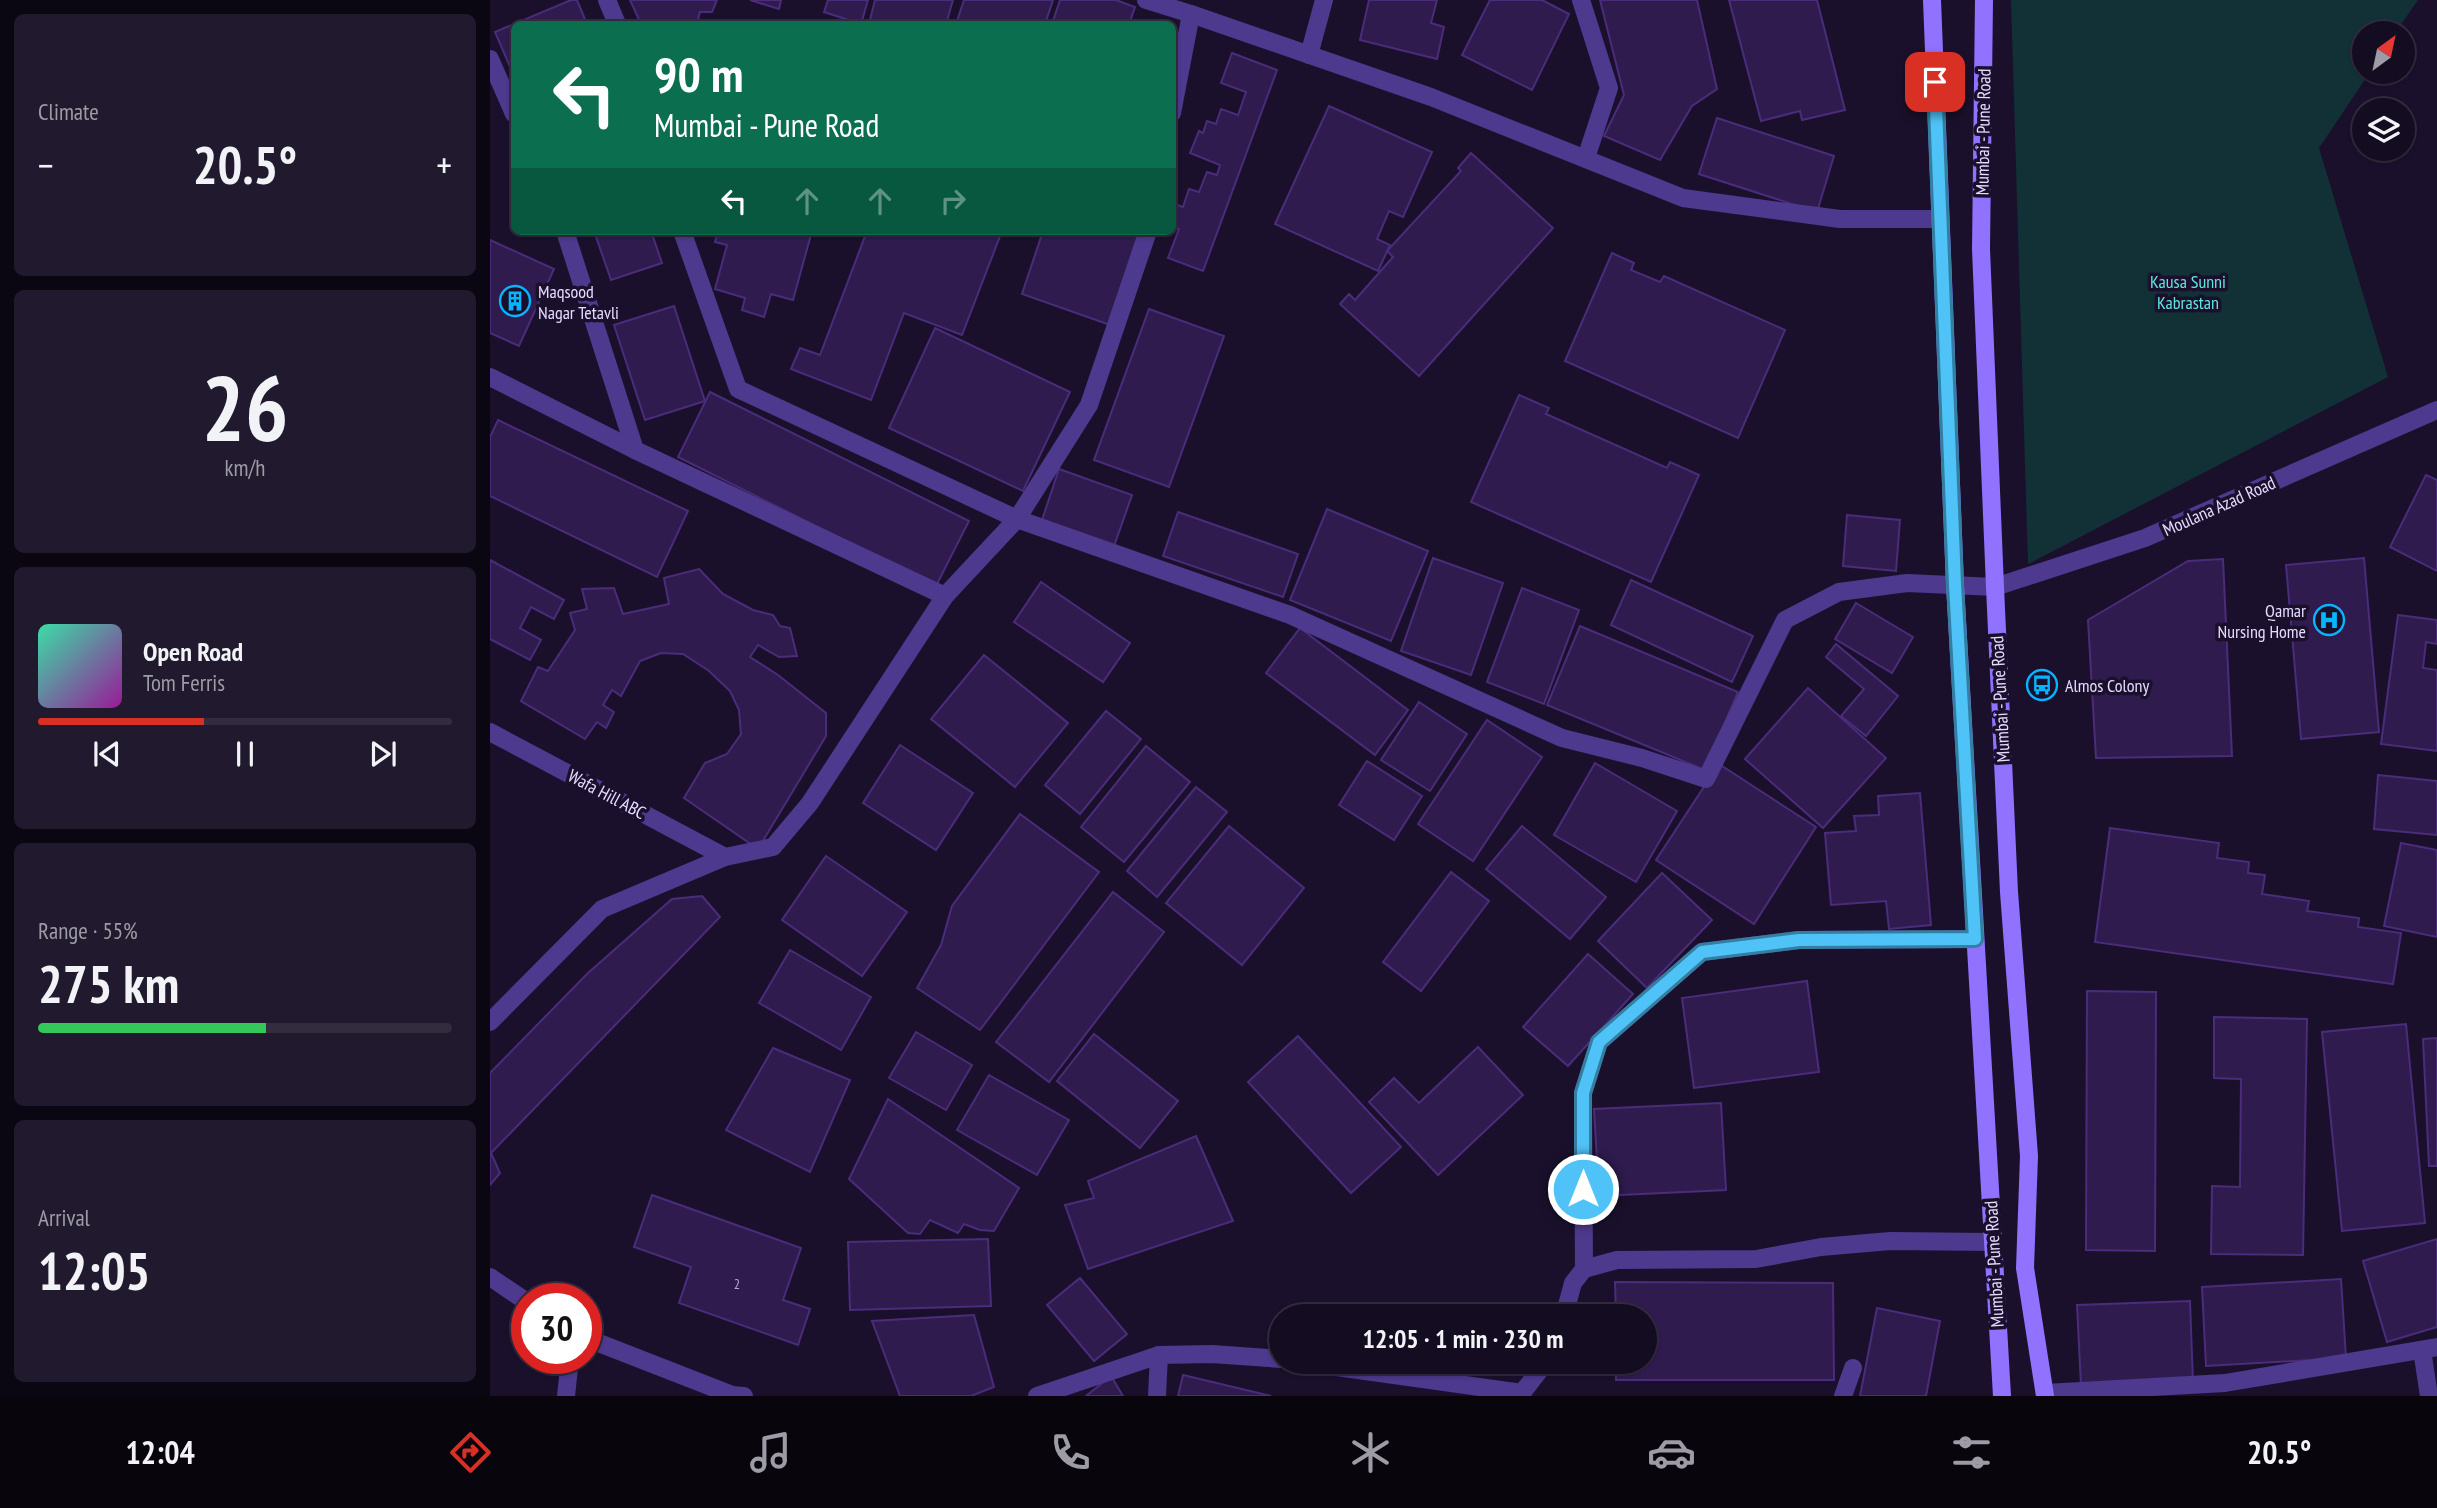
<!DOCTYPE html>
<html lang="en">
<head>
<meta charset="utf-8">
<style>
  :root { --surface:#140c21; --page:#211a2e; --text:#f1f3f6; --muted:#9d9ba5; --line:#332c3f; --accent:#d93025 }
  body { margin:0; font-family:"PT Sans Narrow",sans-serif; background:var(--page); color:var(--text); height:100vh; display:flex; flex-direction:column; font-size:26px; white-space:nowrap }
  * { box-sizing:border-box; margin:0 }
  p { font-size:23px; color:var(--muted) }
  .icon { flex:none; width:38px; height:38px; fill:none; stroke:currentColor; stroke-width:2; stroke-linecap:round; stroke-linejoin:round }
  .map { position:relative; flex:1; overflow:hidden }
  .side { display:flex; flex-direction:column; gap:14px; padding:14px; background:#0b0712; width:490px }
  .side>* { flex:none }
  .top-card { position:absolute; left:21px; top:21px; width:665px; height:214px; border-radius:10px; box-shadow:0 2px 5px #0004,0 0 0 2px var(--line); background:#0b6e4f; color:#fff; overflow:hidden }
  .needle { width:46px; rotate:33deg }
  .fabs { position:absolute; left:1862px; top:21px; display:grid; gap:14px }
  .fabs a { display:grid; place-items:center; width:63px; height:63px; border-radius:50%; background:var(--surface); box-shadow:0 2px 5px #0004,0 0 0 2px var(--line); font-size:35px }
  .speed { position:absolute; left:21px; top:1283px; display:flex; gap:14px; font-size:35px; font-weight:700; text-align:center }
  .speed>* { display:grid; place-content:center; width:91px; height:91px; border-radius:50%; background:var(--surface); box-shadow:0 2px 5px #0004,0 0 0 2px var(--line); line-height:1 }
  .speed .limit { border:10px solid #d22; background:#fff; color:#111 }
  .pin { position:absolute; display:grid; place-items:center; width:60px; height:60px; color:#fff; margin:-30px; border-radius:14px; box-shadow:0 4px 10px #0006 }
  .me { position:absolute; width:77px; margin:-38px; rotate:0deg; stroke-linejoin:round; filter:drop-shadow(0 0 5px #0008) }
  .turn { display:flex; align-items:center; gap:24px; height:147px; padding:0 28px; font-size:32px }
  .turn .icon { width:91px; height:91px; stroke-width:2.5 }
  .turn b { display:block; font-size:49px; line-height:60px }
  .lanes { display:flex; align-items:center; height:66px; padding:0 28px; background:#0003; justify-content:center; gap:35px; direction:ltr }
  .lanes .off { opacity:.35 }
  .big { font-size:52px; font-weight:600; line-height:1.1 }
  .side .tile { flex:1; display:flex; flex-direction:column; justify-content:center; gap:10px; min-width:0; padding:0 24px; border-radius:10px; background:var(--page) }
  .side .dial { align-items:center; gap:0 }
  .dial b { font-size:91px; line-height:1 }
  .song { display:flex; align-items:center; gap:21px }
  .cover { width:84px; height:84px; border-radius:10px; background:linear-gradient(135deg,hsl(160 70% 55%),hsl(300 70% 35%)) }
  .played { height:7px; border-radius:4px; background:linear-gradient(90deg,var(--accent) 40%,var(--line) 40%) }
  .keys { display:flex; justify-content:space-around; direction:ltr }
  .heat { display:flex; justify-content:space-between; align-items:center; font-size:38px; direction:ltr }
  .charge { height:10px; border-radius:5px; background:linear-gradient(90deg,#34c759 55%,var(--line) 0) }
  .trip { position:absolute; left:779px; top:1304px; width:388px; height:70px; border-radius:35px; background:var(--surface); box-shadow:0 2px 5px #0004,0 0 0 2px var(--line); font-weight:600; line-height:70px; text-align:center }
  .tabs { display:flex; height:112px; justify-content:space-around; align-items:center; background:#08050d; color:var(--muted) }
  .tabs .icon { width:49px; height:49px }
  .tabs .active { color:var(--accent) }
  .tabs b { font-size:32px; color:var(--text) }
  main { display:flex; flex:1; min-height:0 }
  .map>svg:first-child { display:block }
</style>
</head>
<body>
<main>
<section class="side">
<div class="tile"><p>Climate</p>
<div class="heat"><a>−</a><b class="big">20.5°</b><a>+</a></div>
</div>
<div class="tile dial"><b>26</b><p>km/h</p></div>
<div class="tile">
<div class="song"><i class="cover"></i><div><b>Open Road</b><p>Tom Ferris</p></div></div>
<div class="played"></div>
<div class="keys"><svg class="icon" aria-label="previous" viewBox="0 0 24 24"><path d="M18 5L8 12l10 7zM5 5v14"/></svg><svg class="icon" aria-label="pause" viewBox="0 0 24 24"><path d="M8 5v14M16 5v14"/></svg><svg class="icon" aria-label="next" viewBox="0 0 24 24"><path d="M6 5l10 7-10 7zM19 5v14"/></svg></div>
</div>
<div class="tile"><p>Range · 55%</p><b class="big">275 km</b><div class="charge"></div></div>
<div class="tile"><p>Arrival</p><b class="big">12:05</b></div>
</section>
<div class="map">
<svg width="1947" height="1396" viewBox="0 0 1947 1396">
  <rect width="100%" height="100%" fill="#1a102c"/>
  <path fill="#123136" d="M 1521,0 L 1928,0 L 1905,33 L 1874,33 L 1874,72 L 1880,72 L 1829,148 L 1898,377 L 1538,564 Z"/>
  <g fill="#2f1b4e" stroke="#4b2c7b" stroke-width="2">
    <path d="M 81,0 L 87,0 L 97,24 L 24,24 L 24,76 L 5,32 Z"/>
    <path d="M 140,0 L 227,0 L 222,12 L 210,12 L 208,19 L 223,24 L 151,24 Z"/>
    <path d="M 260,0 L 291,0 L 289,9 Z"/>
    <path d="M 338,0 L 378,0 L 371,24 L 334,12 Z"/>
    <path d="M 385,0 L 463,0 L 456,24 L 379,24 Z"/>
    <path d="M 474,0 L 563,0 L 555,24 L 466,24 Z"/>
    <path d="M 570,0 L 626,0 L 645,7 L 639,24 L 562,24 Z"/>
    <path d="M 879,0 L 947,0 L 941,23 L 954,27 L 947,59 L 870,40 Z"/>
    <path d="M 1000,0 L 1052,0 L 1079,14 L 1042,90 L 972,55 Z"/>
    <path d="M 1110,0 L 1207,0 L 1227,89 L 1202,106 L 1170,160 L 1114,136 L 1134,95 Z"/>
    <path d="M 1239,0 L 1327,0 L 1355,110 L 1312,120 L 1310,111 L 1271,121 Z"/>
    <path d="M 742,53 L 787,70 L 713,271 L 678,258 L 689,229 L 682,226 L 682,203 L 693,207 L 699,189 L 709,192 L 717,172 L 727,175 L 730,165 L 700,153 L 709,131 L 713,133 L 717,121 L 726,124 L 731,109 L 748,115 L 756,92 L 731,83 Z"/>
    <path d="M 839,106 L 942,152 L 913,217 L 899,211 L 887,239 L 900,245 L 888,271 L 785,224 Z"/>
    <path d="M 1227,118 L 1344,156 L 1327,212 L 1209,174 Z"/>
    <path d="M 981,153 L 1063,228 L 929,376 L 850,304 L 859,294 L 865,300 L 903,257 L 897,251 L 971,171 L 968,168 Z"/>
    <path d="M 104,231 L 161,231 L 172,263 L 121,280 Z"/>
    <path d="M 228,231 L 322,231 L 303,300 L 281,294 L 274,317 L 252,310 L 255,298 L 225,289 L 237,245 L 225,242 Z"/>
    <path d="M 377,231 L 512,231 L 472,335 L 414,313 L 381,400 L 301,369 L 310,348 L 330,355 Z"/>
    <path d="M 553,231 L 656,231 L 623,326 L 532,294 Z"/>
    <path d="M 0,240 L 64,269 L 29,346 L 0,333 Z"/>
    <path d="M 1122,253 L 1144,263 L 1141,270 L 1170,282 L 1174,276 L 1295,330 L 1248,438 L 1075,361 Z"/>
    <path d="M 184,306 L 215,401 L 155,420 L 124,325 Z"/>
    <path d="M 659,309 L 734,336 L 679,487 L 604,460 Z"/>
    <path d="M 445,328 L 580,392 L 533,491 L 399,428 Z"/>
    <path d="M 220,392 L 479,521 L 446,586 L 188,457 Z"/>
    <path d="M 1029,395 L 1059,408 L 1056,414 L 1177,468 L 1180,462 L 1209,475 L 1161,582 L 981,502 Z"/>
    <path d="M 8,420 L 198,511 L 167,577 L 0,496 L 0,437 Z"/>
    <path d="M 569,469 L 642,495 L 623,549 L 551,523 Z"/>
    <path d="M 1936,475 L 1947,480 L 1947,571 L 1900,547 Z"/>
    <path d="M 837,509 L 938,551 L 901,641 L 800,600 Z"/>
    <path d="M 688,512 L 808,554 L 793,597 L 673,556 Z"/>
    <path d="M 1357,515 L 1410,520 L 1406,571 L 1353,566 Z"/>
    <path d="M 943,558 L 1013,583 L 981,675 L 911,651 Z"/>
    <path d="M 1874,558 L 1889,732 L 1811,739 L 1796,565 Z"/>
    <path d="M 1733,559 L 1742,756 L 1606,758 L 1598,620 L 1698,561 Z"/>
    <path d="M 0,560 L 74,600 L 64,619 L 41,607 L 30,628 L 51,640 L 40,660 L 0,639 Z"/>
    <path d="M 209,569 L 233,594 L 263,610 L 283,615 L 290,626 L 300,628 L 307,656 L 289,657 L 268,645 L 260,657 L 288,675 L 336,713 L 336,736 L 268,849 L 194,798 L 215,763 L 237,754 L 251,734 L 249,710 L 240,691 L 219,671 L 193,654 L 171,653 L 150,661 L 131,696 L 122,690 L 113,705 L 124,712 L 116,728 L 107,722 L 95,739 L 31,701 L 48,667 L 58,671 L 85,630 L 80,613 L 97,609 L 92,589 L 124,588 L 133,614 L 179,604 L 174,578 Z"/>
    <path d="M 1141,580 L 1263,636 L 1242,682 L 1121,625 Z"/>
    <path d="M 551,582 L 640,643 L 613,682 L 524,622 Z"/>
    <path d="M 1032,588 L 1089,610 L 1054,704 L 997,682 Z"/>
    <path d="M 1366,603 L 1423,637 L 1402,673 L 1345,639 Z"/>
    <path d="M 1908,615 L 1947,620 L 1947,644 L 1936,642 L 1933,668 L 1947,670 L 1947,751 L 1891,744 Z"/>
    <path d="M 1090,626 L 1248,692 L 1215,770 L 1057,705 Z"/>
    <path d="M 810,628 L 918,710 L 885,755 L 776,673 Z"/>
    <path d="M 1346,644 L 1408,696 L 1376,736 L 1351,716 L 1374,689 L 1336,657 Z"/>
    <path d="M 494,655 L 578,723 L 525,787 L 441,719 Z"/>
    <path d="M 1318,688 L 1396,758 L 1333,828 L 1255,759 Z"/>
    <path d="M 929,702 L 977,734 L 940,791 L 891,760 Z"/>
    <path d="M 616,711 L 651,739 L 590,814 L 555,785 Z"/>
    <path d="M 997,720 L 1052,757 L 983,861 L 928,824 Z"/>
    <path d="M 410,745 L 483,793 L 446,850 L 373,803 Z"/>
    <path d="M 656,746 L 700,782 L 634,862 L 591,827 Z"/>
    <path d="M 877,761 L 932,796 L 904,840 L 849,805 Z"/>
    <path d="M 1105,763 L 1187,811 L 1146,882 L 1064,835 Z"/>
    <path d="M 1229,764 L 1326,827 L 1264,924 L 1166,860 Z"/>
    <path d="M 1888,775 L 1947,781 L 1947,835 L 1884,829 Z"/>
    <path d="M 706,787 L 737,812 L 667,897 L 637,871 Z"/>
    <path d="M 1430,793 L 1441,925 L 1399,929 L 1396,901 L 1341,905 L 1335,833 L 1366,831 L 1364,816 L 1389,815 L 1388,796 Z"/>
    <path d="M 530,814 L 609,872 L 490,1030 L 427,988 L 451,945 L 462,906 Z"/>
    <path d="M 739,826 L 814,888 L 752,965 L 676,903 Z"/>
    <path d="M 1032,826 L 1116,897 L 1080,939 L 996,869 Z"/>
    <path d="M 1620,828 L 1729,843 L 1727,858 L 1759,862 L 1758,873 L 1775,875 L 1772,894 L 1819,901 L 1817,911 L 1869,918 L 1868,927 L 1911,933 L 1903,984 L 1605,942 Z"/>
    <path d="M 1911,843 L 1947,850 L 1947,937 L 1894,926 Z"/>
    <path d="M 336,856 L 417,912 L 372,976 L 292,920 Z"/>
    <path d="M 961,872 L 999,901 L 931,991 L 893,962 Z"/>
    <path d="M 1172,873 L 1222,920 L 1157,988 L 1108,941 Z"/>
    <path d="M 623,892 L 674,932 L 559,1082 L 506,1042 Z"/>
    <path d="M 212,896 L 230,917 L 1,1153 L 10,1173 L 0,1185 L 0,1073 L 98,973 L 182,899 Z"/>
    <path d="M 300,950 L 381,997 L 351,1050 L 269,1003 Z"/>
    <path d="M 1098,954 L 1143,994 L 1078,1066 L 1033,1027 Z"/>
    <path d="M 1317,981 L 1329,1072 L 1204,1088 L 1192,998 Z"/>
    <path d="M 1597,991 L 1666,992 L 1665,1251 L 1596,1250 Z"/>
    <path d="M 1724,1017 L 1817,1019 L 1813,1255 L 1721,1254 L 1722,1186 L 1750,1187 L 1751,1079 L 1724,1078 Z"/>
    <path d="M 1916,1024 L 1935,1223 L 1852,1231 L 1832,1032 Z"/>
    <path d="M 426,1032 L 482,1065 L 456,1110 L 399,1078 Z"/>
    <path d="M 604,1034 L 688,1101 L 650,1148 L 567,1081 Z"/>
    <path d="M 808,1036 L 911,1147 L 861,1193 L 758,1082 Z"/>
    <path d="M 1947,1038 L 1947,1166 L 1939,1166 L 1933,1039 Z"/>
    <path d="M 988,1047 L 1033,1095 L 948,1175 L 879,1102 L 904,1078 L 929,1103 Z"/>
    <path d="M 283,1048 L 360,1080 L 320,1172 L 236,1130 Z"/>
    <path d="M 499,1075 L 579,1120 L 547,1175 L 467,1130 Z"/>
    <path d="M 398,1099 L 529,1188 L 504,1231 L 490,1230 L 474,1224 L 468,1233 L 440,1220 L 430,1234 L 418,1233 L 359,1179 Z"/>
    <path d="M 1231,1103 L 1236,1190 L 1109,1196 L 1104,1109 Z"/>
    <path d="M 706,1136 L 743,1221 L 598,1269 L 575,1205 L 604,1198 L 598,1181 Z"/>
    <path d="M 162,1195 L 311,1248 L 293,1300 L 320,1309 L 308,1345 L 189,1303 L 201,1267 L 144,1247 Z"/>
    <path d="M 498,1239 L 501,1306 L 360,1310 L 358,1242 Z"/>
    <path d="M 1947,1239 L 1947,1327 L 1897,1342 L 1873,1261 Z"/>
    <path d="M 590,1278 L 637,1334 L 604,1361 L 557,1305 Z"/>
    <path d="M 1851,1279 L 1856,1358 L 1716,1366 L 1712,1287 Z"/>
    <path d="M 1125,1282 L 1343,1283 L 1344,1380 L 1126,1380 L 1126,1362 L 1155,1362 L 1155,1316 L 1126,1316 Z"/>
    <path d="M 1700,1301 L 1703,1383 L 1591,1386 L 1587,1305 Z"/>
    <path d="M 1387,1308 L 1450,1321 L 1436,1396 L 1370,1396 Z"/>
    <path d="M 484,1315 L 504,1387 L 481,1396 L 410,1396 L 382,1321 Z"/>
    <path d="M 693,1375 L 781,1396 L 688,1396 Z"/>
    <path d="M 621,1376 L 633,1396 L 596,1396 Z"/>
  </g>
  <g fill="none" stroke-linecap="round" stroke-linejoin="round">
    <path stroke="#4d398d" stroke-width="18" d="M 76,1396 L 80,1358"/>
    <g stroke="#4d398d" stroke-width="18">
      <path d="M 117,0 L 127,24"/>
      <path d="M 656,0 L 701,14 L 682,113"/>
      <path d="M 1091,0 L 1119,88 L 1096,158"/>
      <path d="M 701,14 L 941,97 L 1193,198 L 1350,219 L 1448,219"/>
      <path d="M 819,55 L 834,0"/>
      <path d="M 0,59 L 24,114"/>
      <path d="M 75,231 L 145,450"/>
      <path d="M 192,231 L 248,389 L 527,519 L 800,615 L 1072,738 L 1152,758 L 1216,779 L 1295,620 L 1349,592 L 1417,583 L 1505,587 L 1655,538 L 1947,410"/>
      <path d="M 0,377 L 145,450 L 455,596"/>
      <path d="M 0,732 L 235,857"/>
      <path d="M 0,1022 L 112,909 L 235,857 L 283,847 L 320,803 L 455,596 L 527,519 L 599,405 L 658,231"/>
      <path d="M 1094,1269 L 1093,1093 L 1109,1042 L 1212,952 L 1309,940 L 1485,939"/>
      <path d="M 0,1277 L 37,1302"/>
      <path d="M 1074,1316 L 1083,1283 L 1094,1269 L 1127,1260 L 1266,1259 L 1331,1247 L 1400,1241 L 1503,1242"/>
      <path d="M 96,1338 L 242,1395 L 254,1396"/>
      <path d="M 1932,1350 L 1939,1396"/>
      <path d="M 811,1362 L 1032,1393 L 1056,1362"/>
      <path d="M 1555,1393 L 1735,1383 L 1947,1347"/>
      <path d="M 547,1396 L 669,1355 L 722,1354 L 791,1359"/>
      <path d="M 667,1396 L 669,1355"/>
      <path d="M 1353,1396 L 1363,1368"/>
    </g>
    <g stroke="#9172ff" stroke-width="18">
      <path d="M 1442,0 L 1465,585 L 1512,1396"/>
      <path d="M 1494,0 L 1491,249 L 1505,587 L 1519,892 L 1539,1156 L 1535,1268 L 1555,1396"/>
    </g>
  </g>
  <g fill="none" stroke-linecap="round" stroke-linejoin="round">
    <g stroke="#337fa1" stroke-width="18">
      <path id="route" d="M 1093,1189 L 1093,1093 L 1109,1042 L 1212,952 L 1309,940 L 1485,939 L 1465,585 L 1445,82"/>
    </g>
    <use href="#route" stroke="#4fc3f7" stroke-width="12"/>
  </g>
  <defs>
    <g id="building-ring" transform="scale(1.575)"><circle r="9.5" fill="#1a102c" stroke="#07b5ff" stroke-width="1.5"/><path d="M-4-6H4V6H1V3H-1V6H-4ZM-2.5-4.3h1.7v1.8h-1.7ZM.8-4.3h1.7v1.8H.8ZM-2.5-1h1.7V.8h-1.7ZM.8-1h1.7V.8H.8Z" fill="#07b5ff"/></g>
    <g id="hospital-ring" transform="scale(1.575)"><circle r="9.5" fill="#1a102c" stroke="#07b5ff" stroke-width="1.5"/><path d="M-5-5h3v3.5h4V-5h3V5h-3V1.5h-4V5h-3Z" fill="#07b5ff"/></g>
    <g id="bus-ring" transform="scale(1.575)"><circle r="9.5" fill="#1a102c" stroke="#07b5ff" stroke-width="1.5"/><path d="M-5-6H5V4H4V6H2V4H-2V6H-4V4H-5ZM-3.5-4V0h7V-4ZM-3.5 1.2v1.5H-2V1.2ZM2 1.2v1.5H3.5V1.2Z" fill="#07b5ff"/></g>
  </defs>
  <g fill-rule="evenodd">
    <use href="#building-ring" x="25" y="301"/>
    <use href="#hospital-ring" x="1839" y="620"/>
    <use href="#bus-ring" x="1552" y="685"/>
  </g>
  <g text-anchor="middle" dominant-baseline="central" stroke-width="7" stroke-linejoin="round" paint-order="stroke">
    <g font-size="14" fill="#b8abd3">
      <text x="247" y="1284">2</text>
    </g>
    <g font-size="18" fill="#e6dbff" stroke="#1a102c">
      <text transform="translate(1493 132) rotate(-89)">Mumbai - Pune Road</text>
      <text transform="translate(1729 506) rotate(-24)">Moulana Azad Road</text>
      <text transform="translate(1510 699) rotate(-93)">Mumbai - Pune Road</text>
      <text transform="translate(117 794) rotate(28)">Wafa Hill ABC</text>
      <text transform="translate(1504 1264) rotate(-93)">Mumbai - Pune Road</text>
    </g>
    <g font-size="18" fill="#5fe7e0" stroke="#1a102c">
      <text x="1698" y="281">Kausa Sunni<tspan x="1698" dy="21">Kabrastan</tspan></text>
    </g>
    <g font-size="18" fill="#e6dbff" stroke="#1a102c" text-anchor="start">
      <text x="48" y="291">Maqsood<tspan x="48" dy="21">Nagar Tetavli</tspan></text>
      <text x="1816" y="610" text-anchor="end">Qamar<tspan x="1816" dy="21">Nursing Home</tspan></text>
      <text x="1575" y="685">Almos Colony</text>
    </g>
  </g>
</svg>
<div class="fabs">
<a><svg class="needle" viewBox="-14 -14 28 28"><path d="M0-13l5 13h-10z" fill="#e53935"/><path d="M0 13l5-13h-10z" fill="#9d9ba5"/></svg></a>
<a><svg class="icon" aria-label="layers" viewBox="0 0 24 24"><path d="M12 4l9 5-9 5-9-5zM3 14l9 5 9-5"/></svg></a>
</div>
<div class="speed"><div class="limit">30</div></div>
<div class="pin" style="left:1445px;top:82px;background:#d93025"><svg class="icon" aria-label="arrive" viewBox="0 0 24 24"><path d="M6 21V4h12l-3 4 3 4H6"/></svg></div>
<svg class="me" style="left:1093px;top:1189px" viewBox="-20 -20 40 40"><circle r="17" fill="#4fc3f7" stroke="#fff" stroke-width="3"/><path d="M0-11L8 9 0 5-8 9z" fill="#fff"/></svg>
<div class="trip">12:05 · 1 min · 230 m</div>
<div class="top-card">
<div class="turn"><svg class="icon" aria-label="left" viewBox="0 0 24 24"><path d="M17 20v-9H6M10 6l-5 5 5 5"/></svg><div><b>90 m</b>Mumbai - Pune Road</div></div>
<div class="lanes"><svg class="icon" aria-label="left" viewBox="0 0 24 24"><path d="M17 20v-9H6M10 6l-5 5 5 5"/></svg><svg class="icon off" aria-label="ahead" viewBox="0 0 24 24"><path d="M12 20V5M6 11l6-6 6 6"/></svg><svg class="icon off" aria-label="ahead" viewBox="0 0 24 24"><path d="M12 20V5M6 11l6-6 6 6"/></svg><svg class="icon off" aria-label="right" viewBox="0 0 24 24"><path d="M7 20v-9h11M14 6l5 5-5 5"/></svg></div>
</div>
</div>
</main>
<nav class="tabs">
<b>12:04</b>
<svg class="icon active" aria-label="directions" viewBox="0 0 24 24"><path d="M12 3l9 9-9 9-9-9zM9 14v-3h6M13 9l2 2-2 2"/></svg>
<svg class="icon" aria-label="music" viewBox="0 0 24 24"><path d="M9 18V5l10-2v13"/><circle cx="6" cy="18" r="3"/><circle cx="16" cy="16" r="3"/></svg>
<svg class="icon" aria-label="phone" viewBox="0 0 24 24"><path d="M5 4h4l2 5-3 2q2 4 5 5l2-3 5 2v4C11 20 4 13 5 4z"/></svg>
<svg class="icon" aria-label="climate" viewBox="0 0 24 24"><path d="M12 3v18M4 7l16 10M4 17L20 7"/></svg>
<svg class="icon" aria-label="car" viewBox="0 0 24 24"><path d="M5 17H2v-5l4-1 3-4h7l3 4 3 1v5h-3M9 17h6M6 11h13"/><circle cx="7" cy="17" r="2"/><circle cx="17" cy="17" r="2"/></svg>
<svg class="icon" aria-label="filters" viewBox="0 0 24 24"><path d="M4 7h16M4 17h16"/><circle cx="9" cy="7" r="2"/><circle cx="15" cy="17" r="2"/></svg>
<b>20.5°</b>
</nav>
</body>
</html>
